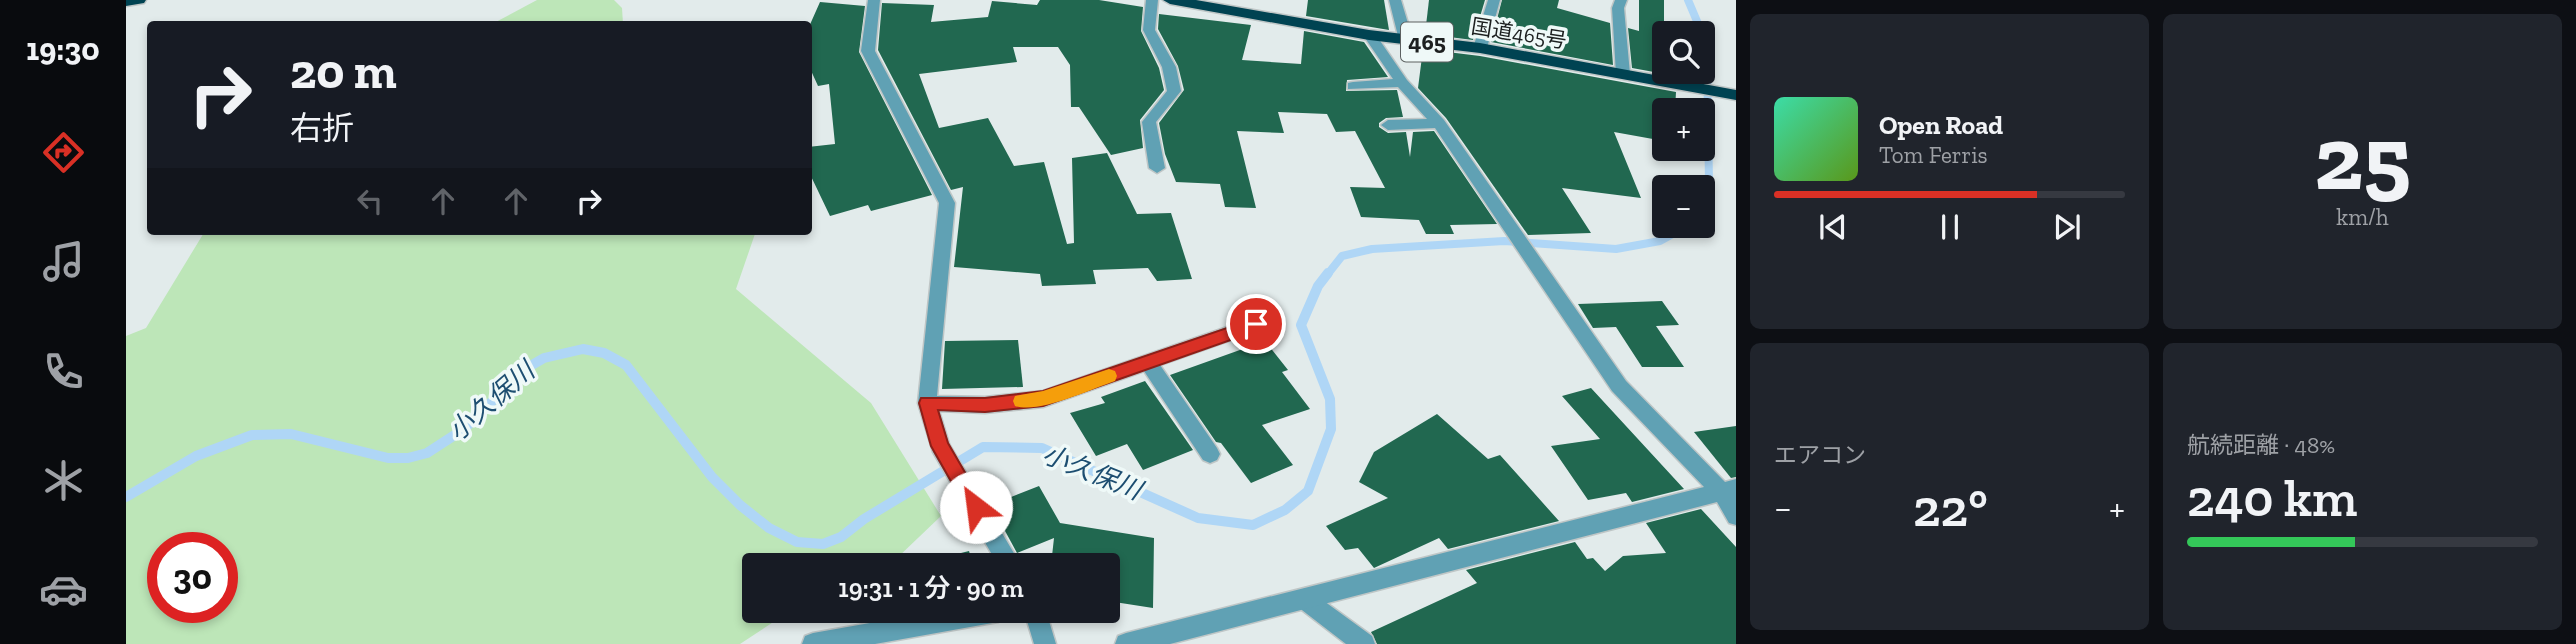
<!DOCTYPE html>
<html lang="ja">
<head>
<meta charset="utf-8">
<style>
  :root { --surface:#171b24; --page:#20242c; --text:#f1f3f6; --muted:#9ea1a6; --line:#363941; --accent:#d93025 }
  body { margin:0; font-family:"Zilla Slab","Noto Sans JP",serif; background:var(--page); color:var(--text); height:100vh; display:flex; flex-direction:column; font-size:26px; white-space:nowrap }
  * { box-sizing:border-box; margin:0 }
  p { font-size:23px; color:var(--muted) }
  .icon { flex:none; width:38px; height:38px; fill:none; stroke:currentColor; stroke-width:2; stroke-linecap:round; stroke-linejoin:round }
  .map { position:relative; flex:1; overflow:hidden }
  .sheet { display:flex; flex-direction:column; gap:14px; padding:14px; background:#0d0f14; width:840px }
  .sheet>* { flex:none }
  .banner { position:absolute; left:21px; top:21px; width:665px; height:214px; border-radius:7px; box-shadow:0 4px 10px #0003; background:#171b24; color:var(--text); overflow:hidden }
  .controls { position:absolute; left:1526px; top:21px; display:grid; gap:14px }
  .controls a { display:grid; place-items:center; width:63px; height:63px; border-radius:7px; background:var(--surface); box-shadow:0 4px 10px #0003; font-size:35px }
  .speed { position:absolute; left:21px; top:532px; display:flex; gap:14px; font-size:35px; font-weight:700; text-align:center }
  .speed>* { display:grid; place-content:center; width:91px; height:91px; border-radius:50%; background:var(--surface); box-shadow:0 4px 10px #0003; line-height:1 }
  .speed .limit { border:10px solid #d22; background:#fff; color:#111 }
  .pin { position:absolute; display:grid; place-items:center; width:60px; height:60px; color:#fff; margin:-30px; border:4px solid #fff; border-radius:50%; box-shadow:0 2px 7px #0007 }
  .me { position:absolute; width:77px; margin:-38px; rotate:330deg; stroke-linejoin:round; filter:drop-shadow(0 0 5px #0008) }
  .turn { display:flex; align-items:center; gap:24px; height:147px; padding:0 28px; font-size:32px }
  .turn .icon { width:91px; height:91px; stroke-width:2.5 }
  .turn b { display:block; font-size:49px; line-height:60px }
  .lanes { display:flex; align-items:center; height:66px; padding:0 28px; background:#0003; justify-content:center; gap:35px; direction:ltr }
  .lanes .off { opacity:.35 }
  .big { font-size:52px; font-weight:600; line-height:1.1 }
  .sheet .widget { flex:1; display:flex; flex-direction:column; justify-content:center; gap:10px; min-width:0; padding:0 24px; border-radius:10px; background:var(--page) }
  .sheet .dial { align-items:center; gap:0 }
  .dial b { font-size:91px; line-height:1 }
  .song { display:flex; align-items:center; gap:21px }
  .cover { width:84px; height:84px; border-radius:10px; background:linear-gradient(135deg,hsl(160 70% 55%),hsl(90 70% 35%)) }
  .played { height:7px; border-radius:4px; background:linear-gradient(90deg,var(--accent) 75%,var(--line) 75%) }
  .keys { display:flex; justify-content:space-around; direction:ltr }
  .heat { display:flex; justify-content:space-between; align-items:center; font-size:38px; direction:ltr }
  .charge { height:10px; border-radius:5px; background:linear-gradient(90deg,#34c759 48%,var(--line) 0) }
  .sheet .tiles { flex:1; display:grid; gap:14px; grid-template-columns:repeat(2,1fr) }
  .trip { position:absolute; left:616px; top:553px; width:378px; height:70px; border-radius:7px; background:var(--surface); box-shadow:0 4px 10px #0003; font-weight:600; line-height:70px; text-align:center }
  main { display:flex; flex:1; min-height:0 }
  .tabs { display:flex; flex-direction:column; width:126px; justify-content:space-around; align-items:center; background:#090b0e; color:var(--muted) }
  .tabs .icon { width:49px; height:49px }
  .tabs .selected { color:var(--accent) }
  .tabs b { font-size:32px; color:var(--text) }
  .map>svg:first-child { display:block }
</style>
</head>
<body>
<main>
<nav class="tabs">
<b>19:30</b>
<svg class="icon selected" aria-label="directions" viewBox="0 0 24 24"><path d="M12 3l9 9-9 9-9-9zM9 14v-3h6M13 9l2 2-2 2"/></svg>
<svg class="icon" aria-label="music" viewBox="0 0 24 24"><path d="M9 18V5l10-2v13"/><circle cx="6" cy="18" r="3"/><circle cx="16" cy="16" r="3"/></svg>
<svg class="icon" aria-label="phone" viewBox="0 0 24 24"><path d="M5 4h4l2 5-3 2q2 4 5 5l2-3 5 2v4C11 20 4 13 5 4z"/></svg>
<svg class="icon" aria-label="climate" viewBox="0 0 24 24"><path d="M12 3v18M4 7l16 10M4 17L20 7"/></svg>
<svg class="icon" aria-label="car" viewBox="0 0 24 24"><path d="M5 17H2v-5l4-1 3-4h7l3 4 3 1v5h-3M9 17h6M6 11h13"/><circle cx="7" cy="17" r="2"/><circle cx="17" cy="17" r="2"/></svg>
</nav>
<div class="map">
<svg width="1610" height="644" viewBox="0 0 1610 644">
  <rect width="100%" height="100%" fill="#e2ebeb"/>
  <g fill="#bde6b8" fill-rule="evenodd">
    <path d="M 411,0 L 488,0 L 496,8 L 497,24 L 366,24 Z"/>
    <path d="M 79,231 L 630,231 L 610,289 L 745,403 L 815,516 L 770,559 L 757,565 L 628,565 L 628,611 L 664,611 L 614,644 L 0,644 L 0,336 L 20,328 ZM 37,548 L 96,548 L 96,607 L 37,607 Z"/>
  </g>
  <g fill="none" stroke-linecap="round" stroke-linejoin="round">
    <g stroke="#afd6f6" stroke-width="8">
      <path d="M 1562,0 L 1576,33"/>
      <path d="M 1577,37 L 1581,54 L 1583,183 L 1577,206"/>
      <path d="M 1201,275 L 1216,256 L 1246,249 L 1378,241 L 1490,249 L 1534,241 L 1561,226"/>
    </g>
    <path stroke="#afd6f6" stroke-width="10" d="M 0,497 L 70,456 L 126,435 L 165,434 L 262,458 L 282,458 L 301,453 L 338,429 L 399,369 L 418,358 L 457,349 L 478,353 L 500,365 L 586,477 L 614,505 L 643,528 L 671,542 L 697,544 L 715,537 L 738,519 L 857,447 L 916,448 L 1072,518 L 1127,525 L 1159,510 L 1182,491 L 1205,429 L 1204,399 L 1175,325 L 1192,286 L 1202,273"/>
  </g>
  <g fill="#216850">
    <path d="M 914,0 L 973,0 L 1017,7 L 1015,31 L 1033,68 L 1038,90 L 1014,120 L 1017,148 L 985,155 L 953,107 L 945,107 L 944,65 L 932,47 L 887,47 L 891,62 L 793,74 L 813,128 L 862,118 L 888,166 L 918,162 L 941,244 L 948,243 L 946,158 L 981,153 L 1011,214 L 1045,213 L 1066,279 L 1031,281 L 1022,268 L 967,270 L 970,284 L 916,286 L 914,274 L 828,267 L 837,187 L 825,190 L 752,50 L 756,3 L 808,5 L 805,22 L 862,17 L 866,1 L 911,5 Z"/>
    <path d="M 1182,0 L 1258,0 L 1263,30 L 1180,16 Z"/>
    <path d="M 1303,0 L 1359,0 L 1347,40 L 1299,34 Z"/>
    <path d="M 1376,0 L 1433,0 L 1431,8 L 1484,23 L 1487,65 L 1365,42 Z"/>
    <path d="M 1513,0 L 1538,0 L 1538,72 L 1550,72 L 1550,76 L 1506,68 L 1502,28 L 1513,31 Z"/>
    <path d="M 694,2 L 739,6 L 733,52 L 806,195 L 745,211 L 742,205 L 704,216 L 682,170 L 682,147 L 709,144 L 703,84 L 692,86 L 682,64 L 682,29 Z"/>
    <path d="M 1033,14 L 1125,25 L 1116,60 L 1175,64 L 1178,31 L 1238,42 L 1262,77 L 1221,80 L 1220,91 L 1271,90 L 1277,117 L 1260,118 L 1253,123 L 1253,127 L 1262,133 L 1280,132 L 1284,157 L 1287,132 L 1308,131 L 1371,224 L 1324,225 L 1328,234 L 1300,234 L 1293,220 L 1235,217 L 1224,187 L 1259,188 L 1229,131 L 1210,132 L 1201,114 L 1152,112 L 1158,133 L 1111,131 L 1130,208 L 1099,207 L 1094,184 L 1050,182 L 1039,154 L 1033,123 L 1058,90 L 1052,66 L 1032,29 Z"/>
    <path d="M 1297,49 L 1354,56 L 1550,92 L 1549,110 L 1538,110 L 1538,141 L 1488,132 L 1515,198 L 1436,188 L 1465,233 L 1402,235 L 1320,118 L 1292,88 Z"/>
    <path d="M 1536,301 L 1553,325 L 1530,326 L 1558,367 L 1516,367 L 1490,327 L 1467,328 L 1452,304 Z"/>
    <path d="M 892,340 L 897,387 L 816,389 L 819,341 Z"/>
    <path d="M 1139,341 L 1162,370 L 1156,372 L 1184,409 L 1136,425 L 1167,465 L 1125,483 L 1095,443 L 1090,442 L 1044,375 Z"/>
    <path d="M 1019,381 L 1067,450 L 1017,470 L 1001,444 L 970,456 L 944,413 L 979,403 L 975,397 Z"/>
    <path d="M 1465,388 L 1558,489 L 1506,502 L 1500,493 L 1462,500 L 1425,446 L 1474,439 L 1436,396 Z"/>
    <path d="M 1311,414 L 1362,459 L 1374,455 L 1433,521 L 1322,549 L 1313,538 L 1248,568 L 1232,548 L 1219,550 L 1200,526 L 1262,498 L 1233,482 L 1248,452 Z"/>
    <path d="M 1610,426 L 1610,477 L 1605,478 L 1568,432 Z"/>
    <path d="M 913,486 L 934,523 L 1028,538 L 1027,608 L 982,601 L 982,565 L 925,565 L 928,538 L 891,553 L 865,505 Z"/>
    <path d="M 1575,509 L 1610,547 L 1610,644 L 1251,644 L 1245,632 L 1351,583 L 1340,570 L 1449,542 L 1461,559 L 1467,558 L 1479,571 L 1497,556 L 1540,553 L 1520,523 Z"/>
    <path d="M 843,551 L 847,565 L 805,565 L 803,561 Z"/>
  </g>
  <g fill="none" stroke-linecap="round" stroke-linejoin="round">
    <g stroke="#bfc6c6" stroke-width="3">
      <path id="lane" d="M 1180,588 L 1246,636 L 1249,644 L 1220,644 L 1172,607 L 1169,599 L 1172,591 Z"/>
    </g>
    <g stroke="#bfc6c6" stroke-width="3">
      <g id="street">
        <path d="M 742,0 L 754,0 L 749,51 L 829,203 L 811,396 L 859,397 L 917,391 L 1130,317 L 1136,319 L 1139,324 L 1136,329 L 1034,365 L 1091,448 L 1094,454 L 1091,460 L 1084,463 L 1077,460 L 1018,371 L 917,407 L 859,413 L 813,411 L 823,444 L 895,565 L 872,565 L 807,452 L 792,403 L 813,203 L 735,51 Z"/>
        <path d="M 1020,0 L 1032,0 L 1029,30 L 1050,67 L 1055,91 L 1030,122 L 1039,168 L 1031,173 L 1023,168 L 1016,122 L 1041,91 L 1036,67 L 1017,30 Z"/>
        <path d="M 1263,0 L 1275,0 L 1287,40 L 1285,43 L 1280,44 L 1273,40 Z"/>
        <path d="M 1362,0 L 1374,0 L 1361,48 L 1354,52 L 1347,48 Z"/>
        <path d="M 1489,0 L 1501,0 L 1498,8 L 1504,74 L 1497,78 L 1490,74 L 1486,8 Z"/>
        <path d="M 1243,31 L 1248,32 L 1281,80 L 1318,120 L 1500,381 L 1599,482 L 1610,479 L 1610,525 L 1603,523 L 1591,502 L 1044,644 L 989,644 L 992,636 L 1000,633 L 1578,487 L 1486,391 L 1309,128 L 1262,130 L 1255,125 L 1262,120 L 1301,119 L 1272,87 L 1222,89 L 1222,83 L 1227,82 L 1267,79 L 1237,35 Z"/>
        <path d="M 812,611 L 883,611 L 880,619 L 872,622 L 749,644 L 676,644 L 679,636 L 687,633 Z"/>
        <path d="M 898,611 L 920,611 L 930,644 L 908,644 Z"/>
      </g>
    </g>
    <g stroke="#bfc6c6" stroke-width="3">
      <g id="highway">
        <path d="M 0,0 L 20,0 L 18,3 L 0,6 Z"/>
        <path d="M 1037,0 L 1070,0 L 1243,30 L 1354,43 L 1610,90 L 1610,100 L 1354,53 L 1243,40 L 1044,4 Z"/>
      </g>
    </g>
    <use href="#lane" fill="#60a1b4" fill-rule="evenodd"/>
    <use href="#street" fill="#60a1b4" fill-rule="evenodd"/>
    <use href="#highway" fill="#004352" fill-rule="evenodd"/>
  </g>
  <path fill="#d93025" stroke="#8d1f18" stroke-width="2" d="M 1130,318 L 1138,324 L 1136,329 L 917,406 L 859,412 L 812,410 L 822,443 L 859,507 L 856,513 L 850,515 L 843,513 L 805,446 L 793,403 L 795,398 L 859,398 L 917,391 Z"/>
  <path fill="#f59e0b" d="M 983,369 L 989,371 L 991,376 L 989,381 C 965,389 913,414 889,406 L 887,401 L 889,396 L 917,391 Z"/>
  <g text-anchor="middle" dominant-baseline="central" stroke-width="7" stroke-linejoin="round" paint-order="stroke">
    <g font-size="21" fill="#1d2020" stroke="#eff9f8">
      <text transform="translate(1393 33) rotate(9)">国道465号</text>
    </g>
    <rect fill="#eff9f8" stroke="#5c6161" stroke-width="2" x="1275" y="22.5" width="52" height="39" rx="5"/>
    <g font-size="23" font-weight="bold" fill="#1d2020">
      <text x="1301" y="42">465</text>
    </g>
    <g font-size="26" font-style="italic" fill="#1d4e71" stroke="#eff9f8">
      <text transform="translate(365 401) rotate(-41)">小久保川</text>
      <text transform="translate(966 472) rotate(22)">小久保川</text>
    </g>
  </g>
</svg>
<div class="controls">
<a><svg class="icon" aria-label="search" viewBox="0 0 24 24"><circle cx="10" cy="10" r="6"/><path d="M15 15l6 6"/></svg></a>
<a>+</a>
<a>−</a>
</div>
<div class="speed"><div class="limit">30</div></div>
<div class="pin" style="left:1130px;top:324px;background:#d93025"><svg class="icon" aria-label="arrive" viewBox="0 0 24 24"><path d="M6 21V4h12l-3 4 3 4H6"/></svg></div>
<svg class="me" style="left:850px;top:507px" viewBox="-20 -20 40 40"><circle r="19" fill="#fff"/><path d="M0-13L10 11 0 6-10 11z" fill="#d93025"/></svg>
<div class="trip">19:31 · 1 分 · 90 m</div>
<div class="banner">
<div class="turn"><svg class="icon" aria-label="right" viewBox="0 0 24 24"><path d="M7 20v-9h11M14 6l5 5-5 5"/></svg><div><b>20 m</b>右折</div></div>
<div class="lanes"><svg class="icon off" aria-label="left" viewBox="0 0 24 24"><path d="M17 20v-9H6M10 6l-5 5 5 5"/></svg><svg class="icon off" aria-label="ahead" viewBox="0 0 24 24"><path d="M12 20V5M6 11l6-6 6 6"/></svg><svg class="icon off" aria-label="ahead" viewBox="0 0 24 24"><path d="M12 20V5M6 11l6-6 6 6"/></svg><svg class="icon" aria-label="right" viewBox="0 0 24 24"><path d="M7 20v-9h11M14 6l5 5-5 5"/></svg></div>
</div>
</div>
<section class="sheet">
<div class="tiles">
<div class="widget">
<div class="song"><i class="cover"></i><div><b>Open Road</b><p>Tom Ferris</p></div></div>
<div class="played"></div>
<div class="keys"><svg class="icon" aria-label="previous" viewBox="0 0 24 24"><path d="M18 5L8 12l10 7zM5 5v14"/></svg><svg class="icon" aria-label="pause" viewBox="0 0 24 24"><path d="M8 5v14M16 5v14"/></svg><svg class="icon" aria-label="next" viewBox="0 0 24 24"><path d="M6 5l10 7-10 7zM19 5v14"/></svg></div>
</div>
<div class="widget dial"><b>25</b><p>km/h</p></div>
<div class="widget"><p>エアコン</p>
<div class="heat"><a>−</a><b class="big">22°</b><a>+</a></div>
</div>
<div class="widget"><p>航続距離 · 48%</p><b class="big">240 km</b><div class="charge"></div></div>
</div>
</section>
</main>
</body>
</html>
